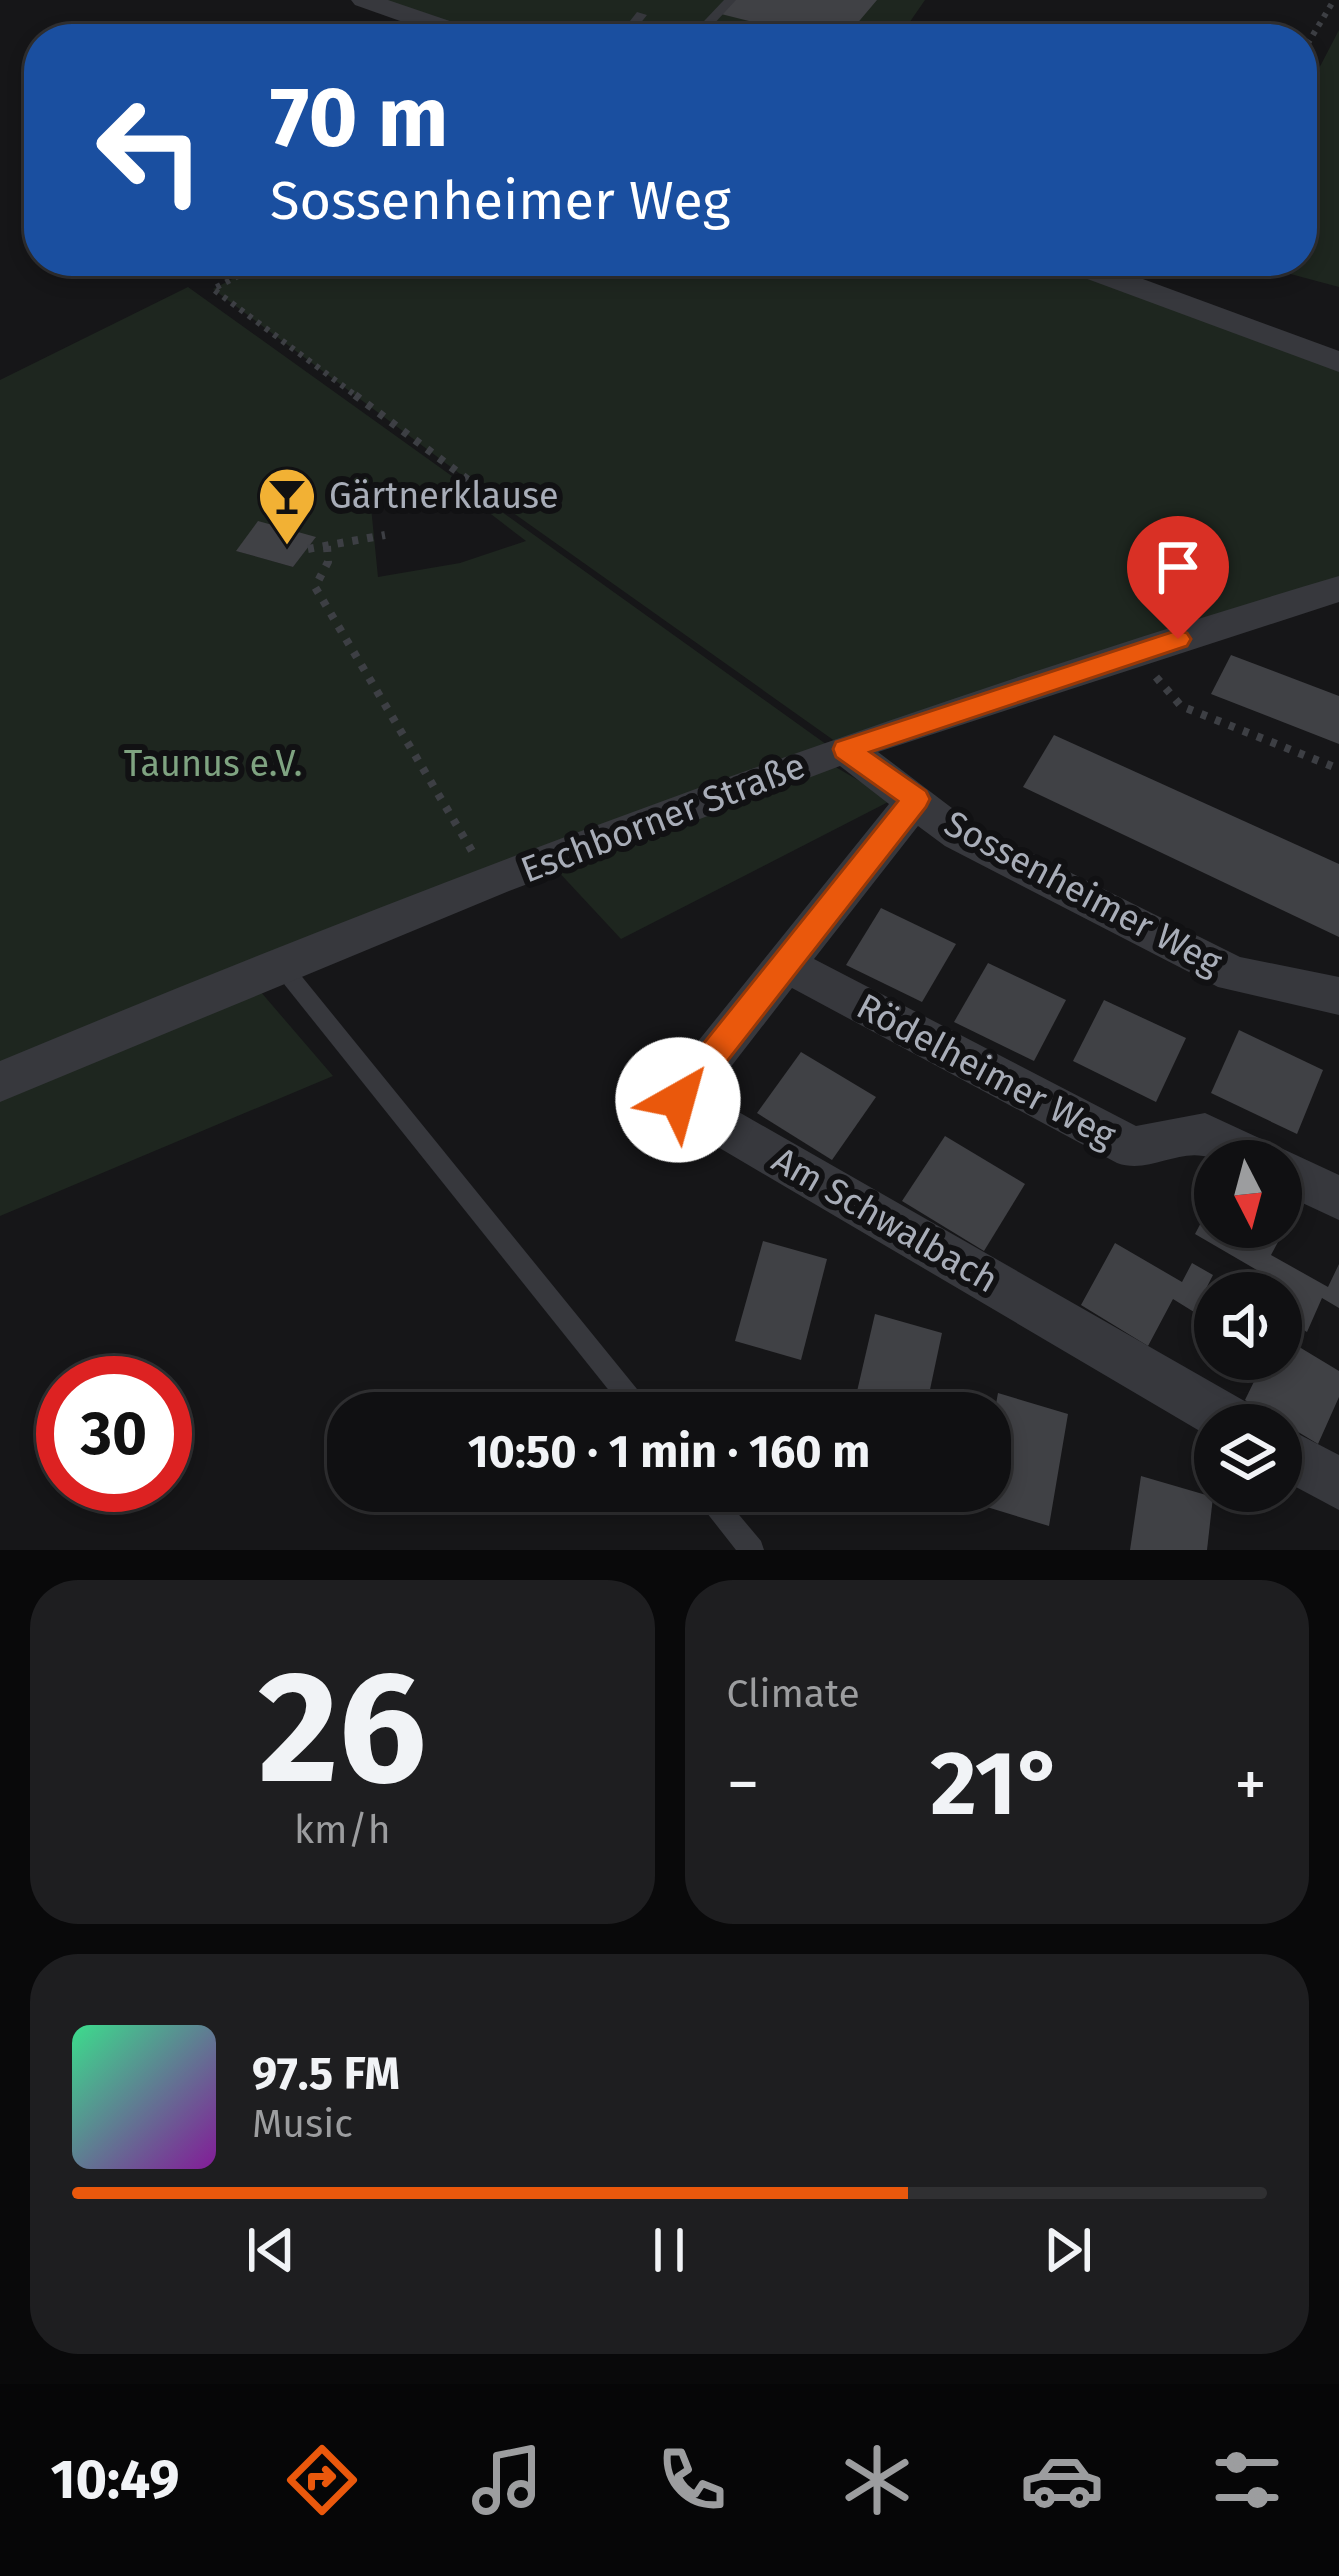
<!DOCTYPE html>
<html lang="en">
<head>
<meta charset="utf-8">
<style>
  :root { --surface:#101012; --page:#1e1e20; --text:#f1f3f6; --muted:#9c9d9f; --line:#303032; --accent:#ea580c }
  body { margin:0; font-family:"Fira Sans",sans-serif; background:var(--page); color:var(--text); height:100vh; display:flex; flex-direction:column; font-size:45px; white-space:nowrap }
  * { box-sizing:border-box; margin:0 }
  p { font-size:39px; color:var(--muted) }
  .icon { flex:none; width:66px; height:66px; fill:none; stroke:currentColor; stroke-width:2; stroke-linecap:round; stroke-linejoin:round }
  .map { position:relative; height:1550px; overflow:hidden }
  .drawer { display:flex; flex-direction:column; gap:30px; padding:30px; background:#09090a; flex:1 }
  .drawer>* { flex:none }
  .hud { position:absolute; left:24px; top:24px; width:1293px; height:252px; border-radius:48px; box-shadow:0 6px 18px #0003,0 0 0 3px var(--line); background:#1a4fa0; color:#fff; overflow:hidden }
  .needle { width:78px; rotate:174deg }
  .buttons { position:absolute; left:1194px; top:1140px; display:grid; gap:24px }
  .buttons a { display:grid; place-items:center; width:108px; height:108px; border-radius:50%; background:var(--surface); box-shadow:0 6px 18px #0003,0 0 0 3px var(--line); font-size:60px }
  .speed { position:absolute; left:36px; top:1356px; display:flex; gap:24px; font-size:60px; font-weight:700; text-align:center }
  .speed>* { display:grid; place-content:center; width:156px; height:156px; border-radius:50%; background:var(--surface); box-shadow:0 6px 18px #0003,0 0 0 3px var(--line); line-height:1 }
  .speed .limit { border:18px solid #d22; background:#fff; color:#111 }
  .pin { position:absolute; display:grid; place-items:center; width:102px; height:102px; color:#fff; margin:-123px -51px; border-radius:50% 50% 50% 0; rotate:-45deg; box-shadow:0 0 12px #0007 }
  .pin .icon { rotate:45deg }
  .me { position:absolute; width:132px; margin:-66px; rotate:38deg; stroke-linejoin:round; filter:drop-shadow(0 0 9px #0008) }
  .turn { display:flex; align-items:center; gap:42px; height:252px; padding:0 48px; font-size:54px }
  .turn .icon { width:156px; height:156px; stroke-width:2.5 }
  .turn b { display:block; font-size:84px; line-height:102px }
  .big { font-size:90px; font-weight:700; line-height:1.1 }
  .drawer .widget { flex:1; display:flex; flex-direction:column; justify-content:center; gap:18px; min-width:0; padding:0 42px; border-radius:48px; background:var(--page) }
  .drawer .dial { align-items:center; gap:0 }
  .dial b { font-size:156px; line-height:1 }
  .song { display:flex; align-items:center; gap:36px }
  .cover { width:144px; height:144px; border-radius:18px; background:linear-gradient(135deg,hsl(150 70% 55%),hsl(290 70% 35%)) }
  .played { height:12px; border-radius:6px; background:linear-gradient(90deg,var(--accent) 70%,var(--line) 70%) }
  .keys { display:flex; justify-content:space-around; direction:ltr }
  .heat { display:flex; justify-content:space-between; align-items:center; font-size:66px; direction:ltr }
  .drawer .tiles { flex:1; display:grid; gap:30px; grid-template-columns:1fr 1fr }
  .widget:last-child { grid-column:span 2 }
  .trip { position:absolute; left:327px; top:1392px; width:684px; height:120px; border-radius:48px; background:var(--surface); box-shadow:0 6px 18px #0003,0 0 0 3px var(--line); font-weight:700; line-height:120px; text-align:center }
  .tabs { display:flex; height:192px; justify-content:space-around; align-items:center; background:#060607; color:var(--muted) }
  .tabs .icon { width:84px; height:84px }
  .tabs .current { color:var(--accent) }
  .tabs b { font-size:54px; color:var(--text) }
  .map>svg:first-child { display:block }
</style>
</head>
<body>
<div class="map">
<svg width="1339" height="1550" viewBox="0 0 1339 1550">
  <rect width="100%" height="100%" fill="#161618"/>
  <g fill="#1e261f" fill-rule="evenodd">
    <path d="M 364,0 L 925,0 L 898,39 L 476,39 Z"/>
    <path d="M 1339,30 L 1339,287 L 1242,261 L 1302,261 L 1302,101 Z"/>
    <path d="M 267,261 L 1066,261 L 1339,362 L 1339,589 L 846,749 L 495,500 L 213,289 Z"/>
    <path d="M 188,287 L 837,752 L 248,977 L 333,1076 L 0,1216 L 0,380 ZM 452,484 L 526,541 L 460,563 L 378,577 L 371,507 L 419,499 ZM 258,522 L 315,538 L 293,567 L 237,551 Z"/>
    <path d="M 827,762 L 892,800 L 621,939 L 555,868 Z"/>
  </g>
  <g fill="#404145">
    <path d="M 734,0 L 877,0 L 844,39 L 806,35 L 772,39 L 781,29 L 721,14 Z"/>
    <path d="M 258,521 L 316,537 L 293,567 L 236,551 Z"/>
    <path d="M 1231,655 L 1339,696 L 1339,744 L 1211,694 Z"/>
    <path d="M 1054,735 L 1339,864 L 1339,937 L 1023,787 Z"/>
    <path d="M 881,908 L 956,944 L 922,1002 L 846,965 Z"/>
    <path d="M 988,963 L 1066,1000 L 1034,1061 L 954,1022 Z"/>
    <path d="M 1104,1000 L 1186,1038 L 1156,1102 L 1073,1061 Z"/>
    <path d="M 1239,1030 L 1323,1070 L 1297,1134 L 1211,1093 Z"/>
    <path d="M 801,1052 L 876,1097 L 832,1160 L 757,1113 Z"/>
    <path d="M 945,1136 L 1025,1184 L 984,1251 L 902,1201 Z"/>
    <path d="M 1215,1196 L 1215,1227 L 1281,1227 L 1281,1207 L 1293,1214 L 1271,1255 L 1328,1287 L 1339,1264 L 1339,1308 L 1322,1298 L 1307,1332 L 1281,1317 L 1281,1293 L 1252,1293 L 1262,1273 L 1195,1234 Z"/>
    <path d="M 763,1241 L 827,1259 L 801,1360 L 735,1341 Z"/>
    <path d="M 1115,1243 L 1182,1282 L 1192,1263 L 1213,1275 L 1194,1312 L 1173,1299 L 1148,1346 L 1081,1305 Z"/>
    <path d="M 875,1314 L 942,1333 L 925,1413 L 852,1413 Z"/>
    <path d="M 1281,1336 L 1339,1371 L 1339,1397 L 1318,1444 L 1245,1400 L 1265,1359 L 1281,1359 Z"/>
    <path d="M 998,1393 L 1068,1414 L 1049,1526 L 977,1504 L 980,1491 L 990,1491 L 990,1437 Z"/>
    <path d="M 1141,1476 L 1213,1497 L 1207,1550 L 1130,1550 Z"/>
  </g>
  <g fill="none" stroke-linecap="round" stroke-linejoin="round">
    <g stroke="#3d3f44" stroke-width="6" stroke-dasharray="4.5 6" stroke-linecap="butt">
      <path d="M 1302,53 L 1334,0"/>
      <path d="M 267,261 L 213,289 L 359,398"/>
    </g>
    <g stroke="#3d3f44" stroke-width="8" stroke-dasharray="6 9" stroke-linecap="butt">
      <path d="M 355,395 L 495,500"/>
      <path d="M 327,546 L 328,562 L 315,587 L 475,856"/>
      <path d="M 308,549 L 385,535"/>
      <path d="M 1156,677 L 1181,706 L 1339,769"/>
    </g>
    <g fill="#37383d" fill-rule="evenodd">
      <path d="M 724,0 L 736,0 L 700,39 L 687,39 Z"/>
      <path d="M 637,12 L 647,15 L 628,39 L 616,39 Z"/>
      <path d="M 988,22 L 998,25 L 987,39 L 975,39 Z"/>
      <path d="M 279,955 L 286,957 L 650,1405 L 654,1413 L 627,1413 L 272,969 L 269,963 L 272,957 Z"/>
      <path d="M 692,1491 L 719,1491 L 761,1541 L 764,1550 L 736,1550 L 696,1499 Z"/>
    </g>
    <g fill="#37383d" fill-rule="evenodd">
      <path d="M 351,0 L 388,0 L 485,33 L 489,39 L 451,39 L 355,5 Z"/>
      <path d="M 1051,261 L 1094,261 L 1339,351 L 1339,372 L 1055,267 Z"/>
      <path d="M 1339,576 L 1339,602 L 878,752 L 973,824 L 1240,957 L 1339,977 L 1339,1015 L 1218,987 L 945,846 L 918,826 L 814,959 L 1136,1126 L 1205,1113 L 1339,1175 L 1339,1220 L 1281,1193 L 1281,1161 C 1254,1161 1228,1160 1203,1156 C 1174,1151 1147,1174 1117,1163 L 792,988 L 709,1095 L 1255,1407 L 1262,1425 L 1215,1425 L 1215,1440 L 662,1114 L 656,1100 L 662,1086 L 889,804 L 840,766 L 509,891 L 0,1102 L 0,1061 C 439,878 883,712 1339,576 Z"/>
      <path d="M 1280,1425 L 1281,1425 L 1339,1455 L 1339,1510 L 1281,1479 Z"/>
    </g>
  </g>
  <path fill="#ea580c" stroke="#983908" stroke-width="3" d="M 1178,630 L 1187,633 L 1191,639 L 1187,646 L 870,752 L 926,791 L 930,799 L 926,807 L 689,1110 L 678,1114 L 667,1110 L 662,1100 L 667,1089 L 898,801 L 836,757 L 833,749 L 836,742 Z"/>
  <defs>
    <g id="bar-pin" transform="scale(3)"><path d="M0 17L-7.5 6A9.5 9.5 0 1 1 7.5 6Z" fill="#f2b134" stroke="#111113"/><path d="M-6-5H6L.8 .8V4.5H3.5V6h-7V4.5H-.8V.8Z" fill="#111"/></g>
  </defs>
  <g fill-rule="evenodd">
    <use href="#bar-pin" x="287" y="496"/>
  </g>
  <g text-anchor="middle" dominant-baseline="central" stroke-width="12" stroke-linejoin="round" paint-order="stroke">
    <g font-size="36" fill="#a8adb8" stroke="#111113" text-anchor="start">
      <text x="329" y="496">Gärtnerklause</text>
    </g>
    <g font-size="36" fill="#7fa381" stroke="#111113">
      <text x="213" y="764">Taunus e.V.</text>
    </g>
    <g font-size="36" fill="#a8adb8" stroke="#111113">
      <text transform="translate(663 818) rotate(-21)">Eschborner Straße</text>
      <text transform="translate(1083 893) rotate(28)">Sossenheimer Weg</text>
      <text transform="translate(986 1071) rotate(28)">Rödelheimer Weg</text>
      <text transform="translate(885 1220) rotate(30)">Am Schwalbach</text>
    </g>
  </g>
</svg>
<div class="buttons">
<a><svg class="needle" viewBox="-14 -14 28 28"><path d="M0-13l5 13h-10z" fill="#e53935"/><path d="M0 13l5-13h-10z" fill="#9c9d9f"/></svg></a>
<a><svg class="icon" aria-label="sound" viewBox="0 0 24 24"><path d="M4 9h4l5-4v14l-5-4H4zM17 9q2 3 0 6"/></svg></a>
<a><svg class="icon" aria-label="layers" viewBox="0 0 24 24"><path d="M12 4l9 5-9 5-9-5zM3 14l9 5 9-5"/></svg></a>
</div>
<div class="speed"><div class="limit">30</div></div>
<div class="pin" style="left:1178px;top:639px;background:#d93025"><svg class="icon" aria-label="arrive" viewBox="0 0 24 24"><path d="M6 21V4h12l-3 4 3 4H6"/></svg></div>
<svg class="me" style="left:678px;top:1100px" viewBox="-20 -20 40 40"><circle r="19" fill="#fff"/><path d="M0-13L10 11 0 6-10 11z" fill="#ea580c"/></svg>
<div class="trip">10:50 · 1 min · 160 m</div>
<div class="hud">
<div class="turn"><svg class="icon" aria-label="left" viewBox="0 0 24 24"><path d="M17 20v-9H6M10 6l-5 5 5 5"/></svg><div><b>70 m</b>Sossenheimer Weg</div></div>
</div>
</div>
<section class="drawer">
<div class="tiles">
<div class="widget dial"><b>26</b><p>km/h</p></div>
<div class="widget"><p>Climate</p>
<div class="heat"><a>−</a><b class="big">21°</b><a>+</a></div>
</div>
<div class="widget">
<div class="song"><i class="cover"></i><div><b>97.5 FM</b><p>Music</p></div></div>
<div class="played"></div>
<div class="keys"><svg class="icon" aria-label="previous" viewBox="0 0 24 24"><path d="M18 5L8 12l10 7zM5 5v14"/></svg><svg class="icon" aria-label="pause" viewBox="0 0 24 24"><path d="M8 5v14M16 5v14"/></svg><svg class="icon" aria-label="next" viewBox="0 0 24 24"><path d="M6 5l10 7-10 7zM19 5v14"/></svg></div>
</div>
</div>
</section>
<nav class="tabs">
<b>10:49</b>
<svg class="icon current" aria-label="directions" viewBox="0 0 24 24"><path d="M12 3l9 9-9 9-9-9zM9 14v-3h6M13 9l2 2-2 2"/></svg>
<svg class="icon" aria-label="music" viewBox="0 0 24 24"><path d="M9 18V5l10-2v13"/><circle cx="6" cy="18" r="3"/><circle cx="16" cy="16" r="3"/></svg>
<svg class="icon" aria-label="phone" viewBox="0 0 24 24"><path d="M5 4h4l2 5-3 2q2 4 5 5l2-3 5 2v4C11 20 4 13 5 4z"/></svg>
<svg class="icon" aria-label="climate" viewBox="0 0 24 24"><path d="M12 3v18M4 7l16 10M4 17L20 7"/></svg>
<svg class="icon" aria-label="car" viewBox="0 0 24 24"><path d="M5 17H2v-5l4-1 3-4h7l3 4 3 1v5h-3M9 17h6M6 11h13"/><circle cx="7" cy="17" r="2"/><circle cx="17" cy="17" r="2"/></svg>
<svg class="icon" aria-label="filters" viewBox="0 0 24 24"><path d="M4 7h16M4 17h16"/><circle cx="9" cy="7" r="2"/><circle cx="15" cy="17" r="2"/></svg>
</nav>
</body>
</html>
